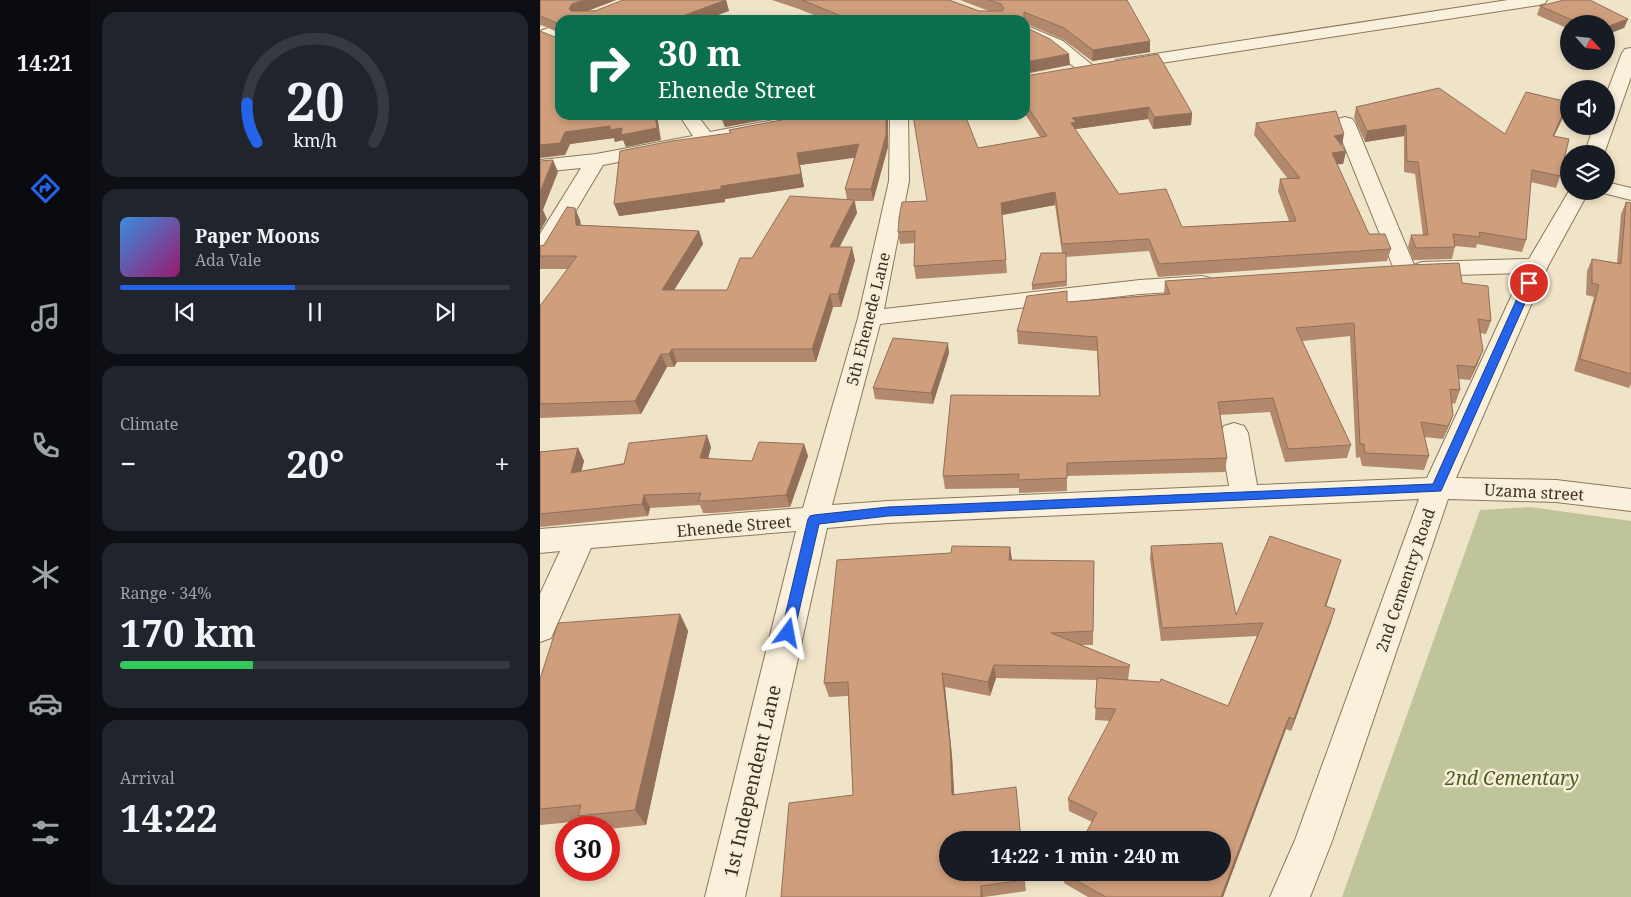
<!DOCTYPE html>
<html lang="en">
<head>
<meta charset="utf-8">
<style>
  :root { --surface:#171b24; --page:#20242c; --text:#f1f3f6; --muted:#9ea1a6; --line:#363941; --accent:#2563eb }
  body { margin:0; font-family:"Noto Serif",serif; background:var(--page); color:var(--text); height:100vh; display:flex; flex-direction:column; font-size:19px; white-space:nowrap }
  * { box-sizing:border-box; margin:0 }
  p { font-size:16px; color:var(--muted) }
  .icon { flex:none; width:28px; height:28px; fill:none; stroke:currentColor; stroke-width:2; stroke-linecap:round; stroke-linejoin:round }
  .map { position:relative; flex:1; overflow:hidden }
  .sheet { display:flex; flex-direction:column; gap:12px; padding:12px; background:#0d0f14; width:450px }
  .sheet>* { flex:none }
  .guide { position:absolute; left:15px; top:15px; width:475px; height:105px; border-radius:15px; box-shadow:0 2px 8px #0003; background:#0b6e4f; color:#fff; overflow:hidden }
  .needle { width:32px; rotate:117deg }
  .fabs { position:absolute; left:1020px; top:15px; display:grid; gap:10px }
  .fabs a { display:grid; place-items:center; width:55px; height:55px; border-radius:50%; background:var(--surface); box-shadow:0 2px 8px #0003; font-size:25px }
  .speed { position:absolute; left:15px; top:816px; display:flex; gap:10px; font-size:25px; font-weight:700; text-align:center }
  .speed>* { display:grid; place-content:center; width:65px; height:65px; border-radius:50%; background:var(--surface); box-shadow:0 2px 8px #0003; line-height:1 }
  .speed .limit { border:8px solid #d22; background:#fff; color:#111 }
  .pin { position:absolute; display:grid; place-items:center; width:42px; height:42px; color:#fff; margin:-21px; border:2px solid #fff; border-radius:50%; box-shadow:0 1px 5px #0007 }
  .me { position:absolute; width:55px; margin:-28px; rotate:13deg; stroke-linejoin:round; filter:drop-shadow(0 0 4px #0008) }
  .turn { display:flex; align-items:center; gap:18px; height:105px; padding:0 20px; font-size:22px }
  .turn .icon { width:65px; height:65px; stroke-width:2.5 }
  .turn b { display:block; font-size:35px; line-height:42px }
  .big { font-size:38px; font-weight:700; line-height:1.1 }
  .sheet .widget { flex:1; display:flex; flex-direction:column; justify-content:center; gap:8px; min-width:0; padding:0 18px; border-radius:15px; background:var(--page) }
  .sheet .dial { align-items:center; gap:0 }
  .dial svg { height:130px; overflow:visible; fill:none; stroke:var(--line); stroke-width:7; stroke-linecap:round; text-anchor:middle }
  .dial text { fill:var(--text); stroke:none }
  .song { display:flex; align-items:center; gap:15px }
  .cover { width:60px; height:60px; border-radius:8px; background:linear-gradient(135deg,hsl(210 70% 55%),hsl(320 70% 35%)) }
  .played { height:5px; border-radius:2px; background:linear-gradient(90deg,var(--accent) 45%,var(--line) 45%) }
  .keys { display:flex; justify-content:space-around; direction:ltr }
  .heat { display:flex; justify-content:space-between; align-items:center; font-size:28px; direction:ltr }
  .charge { height:8px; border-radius:4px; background:linear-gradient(90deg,#34c759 34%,var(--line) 0) }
  .trip { position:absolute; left:399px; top:831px; width:292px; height:50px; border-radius:25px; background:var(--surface); box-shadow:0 2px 8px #0003; font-weight:700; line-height:50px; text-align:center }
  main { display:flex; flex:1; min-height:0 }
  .tabs { display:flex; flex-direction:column; width:90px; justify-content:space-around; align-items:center; background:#090b0e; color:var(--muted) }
  .tabs .icon { width:35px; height:35px }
  .tabs .selected { color:var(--accent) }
  .tabs b { font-size:22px; color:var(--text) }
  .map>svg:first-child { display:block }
</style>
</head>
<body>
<main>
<nav class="tabs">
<b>14:21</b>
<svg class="icon selected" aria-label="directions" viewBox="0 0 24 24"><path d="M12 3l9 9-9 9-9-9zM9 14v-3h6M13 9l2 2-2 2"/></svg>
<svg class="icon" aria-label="music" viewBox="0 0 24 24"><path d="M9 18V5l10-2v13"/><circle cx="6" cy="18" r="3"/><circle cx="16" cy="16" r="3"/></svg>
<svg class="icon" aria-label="phone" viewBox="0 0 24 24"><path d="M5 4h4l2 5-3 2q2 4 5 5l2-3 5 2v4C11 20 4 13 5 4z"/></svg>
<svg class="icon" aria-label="climate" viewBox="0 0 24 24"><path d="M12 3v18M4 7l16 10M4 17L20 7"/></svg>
<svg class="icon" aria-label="car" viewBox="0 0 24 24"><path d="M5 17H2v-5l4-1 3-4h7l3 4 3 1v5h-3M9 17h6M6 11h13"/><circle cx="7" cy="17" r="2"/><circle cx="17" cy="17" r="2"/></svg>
<svg class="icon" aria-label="filters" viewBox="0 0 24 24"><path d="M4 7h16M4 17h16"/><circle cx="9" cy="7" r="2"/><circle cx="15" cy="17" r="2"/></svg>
</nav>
<section class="sheet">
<div class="widget dial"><svg viewBox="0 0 100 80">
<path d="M14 69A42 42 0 1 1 86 69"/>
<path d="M14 69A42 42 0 0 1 8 45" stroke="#2563eb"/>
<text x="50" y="56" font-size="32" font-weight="700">20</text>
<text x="50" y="72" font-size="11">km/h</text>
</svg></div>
<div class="widget">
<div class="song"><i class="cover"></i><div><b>Paper Moons</b><p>Ada Vale</p></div></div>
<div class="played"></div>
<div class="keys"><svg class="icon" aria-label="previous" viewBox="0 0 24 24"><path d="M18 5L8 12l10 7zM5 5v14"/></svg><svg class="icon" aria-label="pause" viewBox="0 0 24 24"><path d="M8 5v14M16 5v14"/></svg><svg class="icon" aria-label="next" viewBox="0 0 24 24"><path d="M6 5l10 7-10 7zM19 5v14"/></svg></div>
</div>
<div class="widget"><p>Climate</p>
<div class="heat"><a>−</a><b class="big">20°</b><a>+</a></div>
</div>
<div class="widget"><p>Range · 34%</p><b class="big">170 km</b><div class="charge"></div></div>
<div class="widget"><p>Arrival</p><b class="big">14:22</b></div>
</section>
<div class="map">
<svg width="1091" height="897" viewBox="0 0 1091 897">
  <rect width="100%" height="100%" fill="#f0e4c8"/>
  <path fill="#bfc49a" d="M 990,507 L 1091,521 L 1091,897 L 802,897 L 940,510 Z"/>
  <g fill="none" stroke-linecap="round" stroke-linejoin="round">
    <g stroke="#8d765c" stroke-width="2">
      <g id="minor">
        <path d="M 968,0 L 1007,0 L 1005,3 L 999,5 L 582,69 L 576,68 L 573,64 L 576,60 L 582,59 Z"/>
        <path d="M 20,24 L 20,35 L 4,40 L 0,39 L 0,31 Z"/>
        <path d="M 485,25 L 523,41 L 557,69 L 554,73 L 548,74 L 542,73 L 511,49 L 485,36 Z"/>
        <path d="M 1091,48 L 1091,77 L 1064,154 L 1044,154 L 1054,126 L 1066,126 L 1066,95 L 1082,53 L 1085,49 Z"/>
        <path d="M 139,115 L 157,115 L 170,132 L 260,115 L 299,115 L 297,119 L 290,121 L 63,165 L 11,252 L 8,257 L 0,259 L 0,234 L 41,168 L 0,172 L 0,160 L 56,154 L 153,136 Z"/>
        <path d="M 350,115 L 368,115 L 369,181 L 344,309 L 600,280 L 662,276 L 670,278 L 674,283 L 670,288 L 662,290 L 600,294 L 340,324 L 292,505 L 348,501 L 689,486 L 680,433 L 684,426 L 694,423 L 704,426 L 708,433 L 717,485 L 887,478 L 982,273 L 882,276 L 873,273 L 864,276 L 856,274 L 795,123 L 798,119 L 805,117 L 812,119 L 815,123 L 874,265 L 882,262 L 989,259 L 1029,191 L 1049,191 L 1008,266 L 916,478 L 1016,480 L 1091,489 L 1091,511 L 1016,502 L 908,499 L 792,841 L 770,897 L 730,897 L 755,840 L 879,499 L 348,523 L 287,528 L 205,897 L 165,897 L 256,531 L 51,548 L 11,638 L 0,642 L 0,594 L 20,551 L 0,553 L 0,529 L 263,508 L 318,318 L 349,181 Z"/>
        <path d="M 1066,182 L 1091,188 L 1091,200 L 1059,192 L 1066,191 Z"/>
      </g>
    </g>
    <use href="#minor" fill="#faf1dc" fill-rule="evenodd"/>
  </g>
  <g fill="#b2896c">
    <path d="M 0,0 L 76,0 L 48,11 L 186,0 L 189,11 L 20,20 L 121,140 L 86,147 L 83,140 L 75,142 L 74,138 L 30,144 L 25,155 L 15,37 L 18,36 L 18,32 L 1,25 L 0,26 Z"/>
    <path d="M 232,0 L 409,0 L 439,11 L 449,11 L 420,0 L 587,0 L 610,52 L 552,61 L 524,40 L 485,23 L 485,20 L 286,20 L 259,9 Z"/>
    <path d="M 1000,6 L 1088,19 L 1084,28 L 1066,24 L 1029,24 L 1029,29 L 997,15 Z"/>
    <path d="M 485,76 L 652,113 L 651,125 L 613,129 L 608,119 L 536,129 L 536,131 L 579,194 L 642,227 L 749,221 L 738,191 L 740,179 L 748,179 L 714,135 L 716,123 L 802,146 L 806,151 L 803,164 L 797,164 L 829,234 L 851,249 L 847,261 L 618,277 L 609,251 L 526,257 L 527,286 L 492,290 L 492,285 L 522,253 L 515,205 L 462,215 L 467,273 L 376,279 L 374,266 L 375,243 L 360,244 L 358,232 L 387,201 L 438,148 L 500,137 L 485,114 Z"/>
    <path d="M 1028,102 L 1025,113 L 1014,136 L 1020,176 L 1016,188 L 991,182 L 986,240 L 982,252 L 937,244 L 936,248 L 915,246 L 912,259 L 873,260 L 868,247 L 871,235 L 883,235 L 875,174 L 864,172 L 864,136 L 825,142 L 814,118 L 816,107 L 965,134 Z"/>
    <path d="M 179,115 L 250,115 L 185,127 Z"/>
    <path d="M 267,115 L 348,115 L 348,147 L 333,201 L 315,201 L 317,213 L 299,247 L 315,260 L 301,307 L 293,307 L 276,362 L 137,362 L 134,367 L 127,367 L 101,414 L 0,418 L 0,306 L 28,269 L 0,269 L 0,246 L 4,245 L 40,220 L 41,225 L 159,231 L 163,244 L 134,290 L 187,290 L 212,258 L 307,200 L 305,189 L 315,157 L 260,165 L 264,187 L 185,199 L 185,202 L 79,216 L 190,133 L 189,130 Z"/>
    <path d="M 1086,202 L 1091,203 L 1091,384 L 1089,388 L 1034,371 L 1054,297 L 1046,295 L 1047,271 L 1052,259 L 1077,263 L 1081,214 Z"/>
    <path d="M 625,281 L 922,283 L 951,321 L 946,334 L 940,333 L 938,363 L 930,380 L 919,379 L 920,390 L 915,404 L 912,403 L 913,415 L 903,439 L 884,437 L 889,456 L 884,470 L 822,466 L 820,457 L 816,458 L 810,336 L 762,341 L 811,445 L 807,458 L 745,462 L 730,412 L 680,415 L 687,458 L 685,472 L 527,476 L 527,491 L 479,493 L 479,488 L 405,489 L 403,476 L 559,396 L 557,351 L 478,344 L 477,331 L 527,302 L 624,294 Z"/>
    <path d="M 409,353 L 393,404 L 335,399 L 333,388 Z"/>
    <path d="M 264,444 L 268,456 L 250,507 L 173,513 L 163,513 L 160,505 L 110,508 L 108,516 L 0,527 L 0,452 L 38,448 L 44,461 L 41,471 L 171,447 L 168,459 L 212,461 Z"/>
    <path d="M 611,546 L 696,615 L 797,573 L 786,606 L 791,622 L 751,731 L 746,729 L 683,897 L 548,897 L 524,883 L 523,872 L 552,822 L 529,811 L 528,799 L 570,721 L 555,720 L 557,680 L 456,678 L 450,696 L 405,687 L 412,756 L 414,795 L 484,872 L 486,891 L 444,897 L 241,897 L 313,795 L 308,696 L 289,697 L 284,683 L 411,553 L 470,547 L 472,560 L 554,561 L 553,645 L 542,645 L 590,665 L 588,680 L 688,706 L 717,636 L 621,641 L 610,559 Z"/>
    <path d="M 140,614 L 148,631 L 106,825 L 69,829 L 69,828 L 48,828 L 43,821 L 0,825 L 0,679 Z"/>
  </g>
  <g fill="#916f58">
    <path d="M 44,0 L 76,0 L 36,15 L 29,9 L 32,4 Z"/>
    <path d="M 186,0 L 189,11 L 165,20 L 147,20 L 145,15 Z"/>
    <path d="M 1088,19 L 1084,28 L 1066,35 L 1066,27 Z"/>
    <path d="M 610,41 L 610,52 L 552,61 L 553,50 Z"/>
    <path d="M 529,54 L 530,65 L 485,74 L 485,62 Z"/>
    <path d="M 1028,102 L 1025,113 L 1009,147 L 1013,136 Z"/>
    <path d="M 609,107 L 608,119 L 536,129 L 536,134 L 531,123 L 532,118 Z"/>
    <path d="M 652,113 L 651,125 L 613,129 L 614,117 Z"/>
    <path d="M 115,115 L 117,115 L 121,140 L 86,147 L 83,140 L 75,142 L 74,138 L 30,144 L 25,155 L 0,158 L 0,145 L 25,132 L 70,126 Z"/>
    <path d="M 182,115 L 250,115 L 185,127 Z"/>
    <path d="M 346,115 L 348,115 L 348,147 L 333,201 L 331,189 Z"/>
    <path d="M 866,125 L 864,136 L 825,142 L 827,131 Z"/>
    <path d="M 804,134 L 802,146 L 794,136 Z"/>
    <path d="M 319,144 L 321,157 L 260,165 L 264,187 L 185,199 L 185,202 L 79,216 L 74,204 L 257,153 Z"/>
    <path d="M 806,151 L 803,164 L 790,165 L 792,153 Z"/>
    <path d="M 13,160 L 18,172 L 3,210 L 7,219 L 0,231 L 0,192 Z"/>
    <path d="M 515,192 L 515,205 L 462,215 L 461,203 Z"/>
    <path d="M 314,200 L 317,213 L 293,260 L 290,247 Z"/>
    <path d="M 35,208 L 40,220 L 41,237 L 36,225 Z"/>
    <path d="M 159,231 L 163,244 L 126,303 L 122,290 Z"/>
    <path d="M 312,247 L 315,260 L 301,307 L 298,294 Z"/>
    <path d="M 290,294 L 293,307 L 276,362 L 272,349 Z"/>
    <path d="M 408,343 L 409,353 L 393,404 L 391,393 Z"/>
    <path d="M 132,349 L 137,362 L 134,367 L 129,354 Z"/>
    <path d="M 943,350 L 938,363 L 930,380 L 935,367 Z"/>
    <path d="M 121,354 L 127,367 L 101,414 L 95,401 Z"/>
    <path d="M 913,415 L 908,428 L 903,439 L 908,426 Z"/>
    <path d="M 167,435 L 171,447 L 165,470 L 160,458 Z"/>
    <path d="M 264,444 L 268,456 L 250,507 L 246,495 Z"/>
    <path d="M 38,448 L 44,461 L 38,485 L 31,473 Z"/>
    <path d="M 104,495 L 110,508 L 108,516 L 102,504 Z"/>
    <path d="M 470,547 L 472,561 L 469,560 Z"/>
    <path d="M 801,560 L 797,573 L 782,619 L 785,606 Z"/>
    <path d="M 795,609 L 791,622 L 751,731 L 754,719 Z"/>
    <path d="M 140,614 L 148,631 L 106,825 L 95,810 Z"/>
    <path d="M 454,665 L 456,678 L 450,696 L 448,682 Z"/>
    <path d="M 402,673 L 405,687 L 412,756 L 415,808 L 412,795 Z"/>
    <path d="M 749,717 L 746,729 L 683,897 L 681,897 Z"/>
    <path d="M 441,886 L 443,897 L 441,897 Z"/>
  </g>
  <g fill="#cf9f7d" stroke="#916f58">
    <path d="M 0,0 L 44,0 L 32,4 L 29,9 L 31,11 L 55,11 L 83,0 L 186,0 L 145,15 L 157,20 L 20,20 L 20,115 L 115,115 L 117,128 L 81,135 L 82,128 L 70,130 L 70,126 L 25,132 L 20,143 L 0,145 L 0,31 L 15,37 L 18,36 L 17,23 L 0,16 Z"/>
    <path d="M 262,0 L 409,0 L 439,11 L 462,11 L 464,9 L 461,4 L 449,0 L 587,0 L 610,41 L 553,50 L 524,28 L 484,12 L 484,20 L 311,20 Z"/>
    <path d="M 1024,0 L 1050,0 L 1088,19 L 1066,27 L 1066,24 L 1041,24 L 1000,6 Z"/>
    <path d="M 485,27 L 510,39 L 529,54 L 485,62 Z"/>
    <path d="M 618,54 L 652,113 L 614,117 L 609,107 L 532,118 L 536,122 L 531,123 L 579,194 L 626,189 L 642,227 L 756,221 L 740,179 L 760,178 L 716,123 L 796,111 L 804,134 L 794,136 L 806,151 L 792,153 L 829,234 L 845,234 L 851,249 L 619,264 L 609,239 L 522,244 L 515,192 L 461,203 L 466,260 L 374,266 L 375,231 L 358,232 L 359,218 L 362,202 L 387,201 L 373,115 L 425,115 L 438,148 L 507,136 L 485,103 L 485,76 Z"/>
    <path d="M 899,88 L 965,134 L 986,92 L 1028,102 L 1013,136 L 1029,139 L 1020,176 L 992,170 L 986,240 L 939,232 L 940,237 L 913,234 L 915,247 L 876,248 L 871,235 L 888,235 L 878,162 L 867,161 L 866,125 L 827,131 L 816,107 Z"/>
    <path d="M 267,115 L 346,115 L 346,135 L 331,189 L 305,189 L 319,144 L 257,153 L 261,174 L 181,186 L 181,189 L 74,204 L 80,151 L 132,141 L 191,133 L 189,130 Z"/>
    <path d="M 13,160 L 0,192 L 0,161 Z"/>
    <path d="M 250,196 L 314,200 L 290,247 L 312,247 L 298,294 L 290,294 L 272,349 L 132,349 L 129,354 L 121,354 L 95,401 L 0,404 L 0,306 L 37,256 L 0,256 L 0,246 L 4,245 L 27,207 L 35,208 L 36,225 L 159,231 L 122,290 L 187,290 L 200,258 L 212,258 Z"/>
    <path d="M 1086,202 L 1091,203 L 1091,374 L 1040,359 L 1059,285 L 1052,283 L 1052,259 L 1081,264 Z"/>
    <path d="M 501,253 L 526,253 L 526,281 L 492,285 Z"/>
    <path d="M 919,263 L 922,283 L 948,286 L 951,321 L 938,319 L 943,350 L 935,367 L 917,365 L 920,390 L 910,389 L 913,415 L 908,426 L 881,422 L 889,456 L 825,453 L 824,444 L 820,444 L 814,323 L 756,328 L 811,445 L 748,449 L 733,398 L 678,402 L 687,458 L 527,463 L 527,478 L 478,480 L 479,474 L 403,476 L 411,395 L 560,396 L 557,337 L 477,331 L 487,296 L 527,291 L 527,302 L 630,294 L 625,281 L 868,265 Z"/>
    <path d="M 353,338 L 408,343 L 391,393 L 333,388 Z"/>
    <path d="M 167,435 L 160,458 L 212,461 L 219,442 L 264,444 L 246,495 L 168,501 L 158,501 L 161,493 L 104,495 L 102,504 L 0,514 L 0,452 L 38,448 L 31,473 L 84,464 L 89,443 Z"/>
    <path d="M 730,536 L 801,560 L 785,606 L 795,609 L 754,719 L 749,717 L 681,897 L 566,897 L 523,873 L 682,872 L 682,840 L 542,840 L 557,813 L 528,799 L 576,709 L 555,708 L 557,678 L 620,682 L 621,679 L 688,706 L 723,623 L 622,628 L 611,546 L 682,543 L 696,615 Z"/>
    <path d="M 412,546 L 470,547 L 469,560 L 554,561 L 553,631 L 511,633 L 590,665 L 589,667 L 454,665 L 448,682 L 402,673 L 410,743 L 412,795 L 476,787 L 481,840 L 408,840 L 408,872 L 484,872 L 485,880 L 441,886 L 441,897 L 241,897 L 249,803 L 313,795 L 308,682 L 284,683 L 297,560 L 411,553 Z"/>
    <path d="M 140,614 L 95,810 L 38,816 L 41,805 L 0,809 L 0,679 L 18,623 Z"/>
  </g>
  <path fill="#2563eb" stroke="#184099" d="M 989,280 L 994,283 L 901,491 L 348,516 L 279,524 L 254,633 L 252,637 L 248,638 L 243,637 L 241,633 L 268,519 L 270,516 L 274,515 L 348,507 L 893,484 L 984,283 Z"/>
  <g text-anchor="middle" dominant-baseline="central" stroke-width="5" stroke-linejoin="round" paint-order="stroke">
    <g font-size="16" fill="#3d2e20" stroke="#f7eed8">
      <text transform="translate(328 319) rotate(-76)">5th Ehenede Lane</text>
      <text transform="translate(994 492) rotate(3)">Uzama street</text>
      <text transform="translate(194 526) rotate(-5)">Ehenede Street</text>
      <text transform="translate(865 580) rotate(-71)">2nd Cementry Road</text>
    </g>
    <g font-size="19" font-style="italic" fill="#4d5a26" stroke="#f7eed8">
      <text x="972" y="778">2nd Cementary</text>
    </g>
    <g font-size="19" fill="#3d2e20" stroke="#f7eed8">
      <text transform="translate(212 781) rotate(-77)">1st Independent Lane</text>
    </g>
  </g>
</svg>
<div class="fabs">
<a><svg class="needle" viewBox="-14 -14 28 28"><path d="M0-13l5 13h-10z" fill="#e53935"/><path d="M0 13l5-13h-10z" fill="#9ea1a6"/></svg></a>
<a><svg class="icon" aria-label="sound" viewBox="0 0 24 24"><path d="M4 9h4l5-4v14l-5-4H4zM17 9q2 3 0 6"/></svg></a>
<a><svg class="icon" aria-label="layers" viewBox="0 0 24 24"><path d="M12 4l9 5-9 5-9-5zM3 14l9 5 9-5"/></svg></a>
</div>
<div class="speed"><div class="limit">30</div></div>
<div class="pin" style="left:989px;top:283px;background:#d93025"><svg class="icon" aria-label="arrive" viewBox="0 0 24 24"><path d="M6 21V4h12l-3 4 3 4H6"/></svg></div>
<svg class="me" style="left:248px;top:633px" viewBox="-20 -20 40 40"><path d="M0-17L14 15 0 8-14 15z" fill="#2563eb" stroke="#fff" stroke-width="4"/></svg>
<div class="trip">14:22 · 1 min · 240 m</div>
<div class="guide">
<div class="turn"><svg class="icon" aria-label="right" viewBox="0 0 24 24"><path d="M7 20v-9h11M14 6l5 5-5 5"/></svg><div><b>30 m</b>Ehenede Street</div></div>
</div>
</div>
</main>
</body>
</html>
